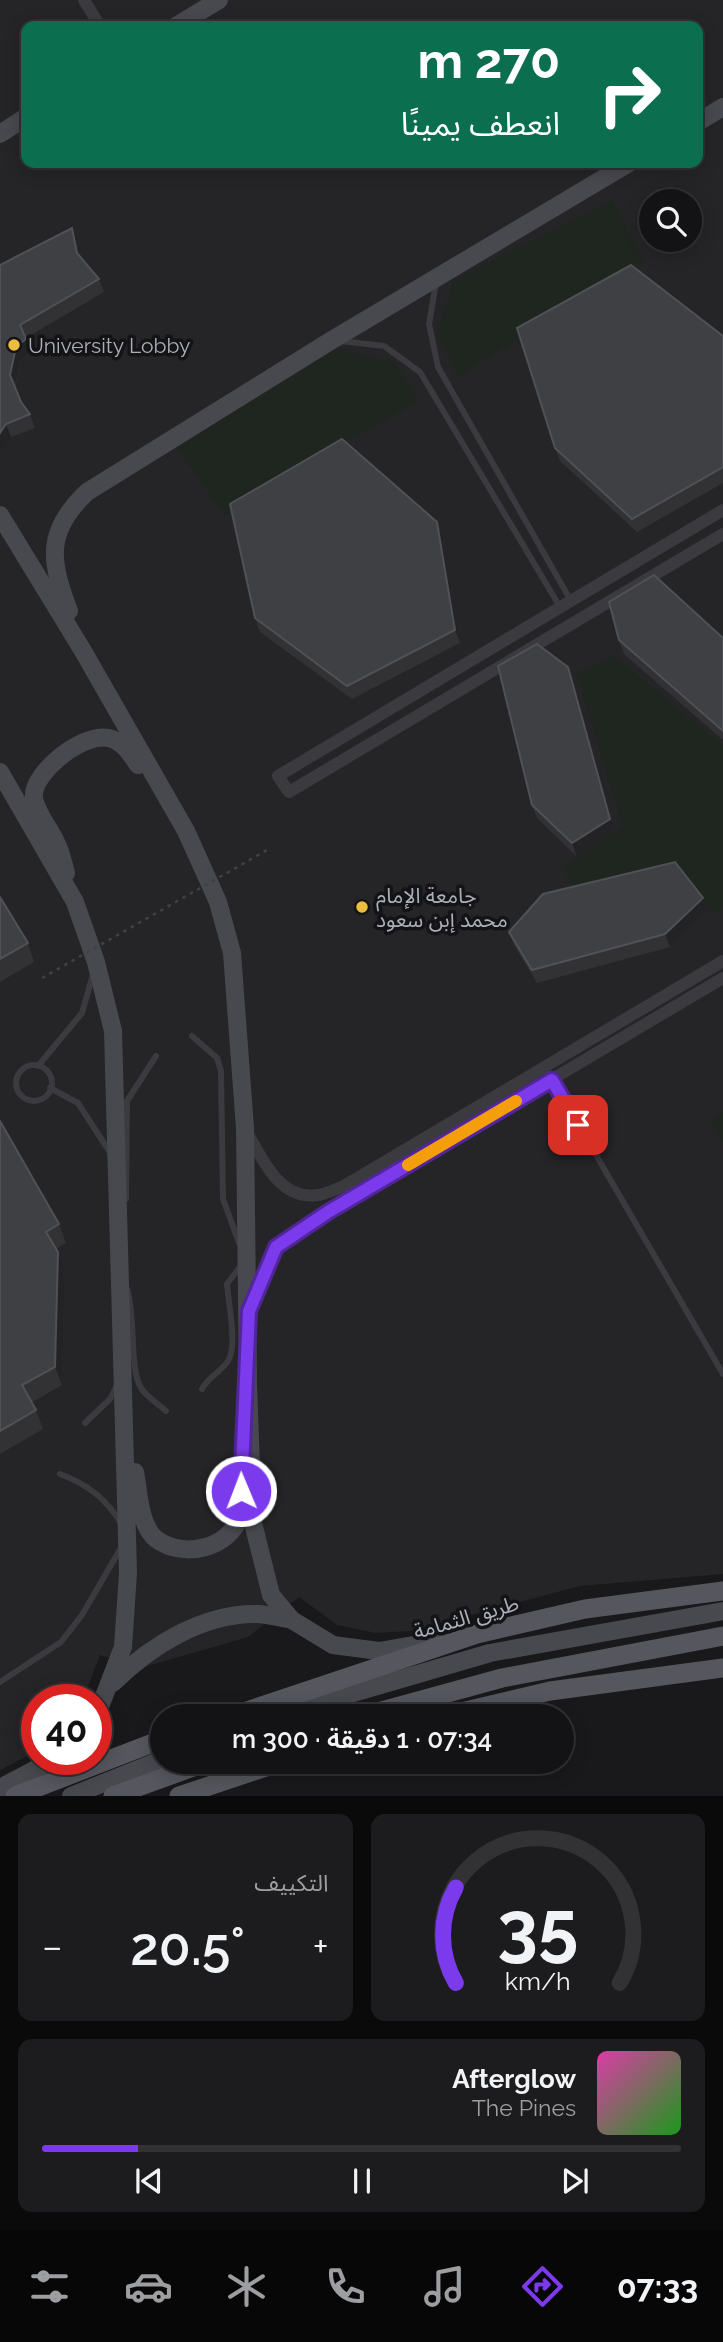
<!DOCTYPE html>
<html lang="ar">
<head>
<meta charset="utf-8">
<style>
  :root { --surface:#131214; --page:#1c1b1d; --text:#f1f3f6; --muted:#9d9ea0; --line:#323234; --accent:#7c3aed }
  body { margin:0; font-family:Raleway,"Noto Sans Arabic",sans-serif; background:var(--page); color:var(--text); direction:rtl; height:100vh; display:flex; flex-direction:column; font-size:26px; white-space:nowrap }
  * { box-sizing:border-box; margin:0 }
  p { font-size:23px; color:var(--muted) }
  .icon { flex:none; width:38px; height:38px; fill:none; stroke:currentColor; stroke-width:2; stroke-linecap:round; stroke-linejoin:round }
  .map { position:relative; height:1796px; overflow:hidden; direction:ltr }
  .panel { display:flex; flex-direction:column; gap:18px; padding:18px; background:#0a0a0b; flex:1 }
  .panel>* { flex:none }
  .guide { position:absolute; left:21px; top:21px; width:682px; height:147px; border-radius:14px; box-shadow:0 4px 18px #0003,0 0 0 2px var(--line); direction:rtl; background:#0b6e4f; color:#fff; overflow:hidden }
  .tools { position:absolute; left:639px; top:189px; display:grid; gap:14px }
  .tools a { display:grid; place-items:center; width:63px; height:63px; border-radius:50%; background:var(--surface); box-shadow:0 4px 18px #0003,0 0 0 2px var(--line); font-size:35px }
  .speed { position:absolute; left:21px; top:1684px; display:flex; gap:14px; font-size:35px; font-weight:700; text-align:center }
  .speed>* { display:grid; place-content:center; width:91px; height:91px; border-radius:50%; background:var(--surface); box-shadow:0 4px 18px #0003,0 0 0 2px var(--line); line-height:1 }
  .speed .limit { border:10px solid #d22; background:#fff; color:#111 }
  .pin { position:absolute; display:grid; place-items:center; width:60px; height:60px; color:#fff; margin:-30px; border-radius:14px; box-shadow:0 4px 10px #0006 }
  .me { position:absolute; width:77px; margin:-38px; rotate:359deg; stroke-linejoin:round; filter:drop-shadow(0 0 5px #0008) }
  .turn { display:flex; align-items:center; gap:24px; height:147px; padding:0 28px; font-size:32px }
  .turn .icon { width:91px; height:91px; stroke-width:2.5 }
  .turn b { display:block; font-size:49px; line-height:60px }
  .big { font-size:52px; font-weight:600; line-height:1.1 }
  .panel .tile { flex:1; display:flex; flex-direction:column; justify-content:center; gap:10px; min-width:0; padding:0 24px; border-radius:14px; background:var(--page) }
  .panel .dial { align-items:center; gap:0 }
  .dial svg { height:182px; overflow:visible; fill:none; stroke:var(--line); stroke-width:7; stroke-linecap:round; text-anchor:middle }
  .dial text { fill:var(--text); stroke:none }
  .song { display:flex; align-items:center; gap:21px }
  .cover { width:84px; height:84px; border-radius:10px; background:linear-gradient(135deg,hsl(320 70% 55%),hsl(120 70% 35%)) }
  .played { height:7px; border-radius:4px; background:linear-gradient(90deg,var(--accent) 15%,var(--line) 15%) }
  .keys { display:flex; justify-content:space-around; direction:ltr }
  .heat { display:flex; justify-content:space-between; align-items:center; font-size:38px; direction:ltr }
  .panel .tiles { flex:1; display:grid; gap:18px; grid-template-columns:1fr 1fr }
  .tile:last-child { grid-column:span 2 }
  .trip { position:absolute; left:150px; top:1704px; width:424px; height:70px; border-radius:35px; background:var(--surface); box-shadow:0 4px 18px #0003,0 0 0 2px var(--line); font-weight:600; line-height:70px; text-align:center; direction:rtl }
  .menu { display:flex; height:112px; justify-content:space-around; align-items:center; background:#080708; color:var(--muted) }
  .menu .icon { width:49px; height:49px }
  .menu .active { color:var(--accent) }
  .menu b { font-size:32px; color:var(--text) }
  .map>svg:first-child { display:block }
</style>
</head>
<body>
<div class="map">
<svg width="723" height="1796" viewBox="0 0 723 1796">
  <rect width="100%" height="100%" fill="#19181b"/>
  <path fill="#252528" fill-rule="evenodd" d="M 0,0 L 723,0 L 723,1574 L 580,1586 L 410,1631 L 376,1633 L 337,1625 L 299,1597 L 248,1637 L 141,1668 L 100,1655 L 83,1699 L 37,1699 L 37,1751 L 0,1770 ZM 26,26 L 698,26 L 698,163 L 26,163 ZM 651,201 L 690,201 L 690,240 L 651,240 Z"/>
  <g fill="#1f2620">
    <path d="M 612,200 L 644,260 L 584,292 L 572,306 L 457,377 L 436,335 L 453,281 Z"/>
    <path d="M 334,348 L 396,363 L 419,401 L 300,467 L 281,483 L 225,515 L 173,444 Z"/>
    <path d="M 614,656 L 723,745 L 723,908 L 713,914 L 678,867 L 575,893 L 562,865 L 622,826 L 576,673 Z"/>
    <path d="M 723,1112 L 723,1141 L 710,1120 Z"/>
  </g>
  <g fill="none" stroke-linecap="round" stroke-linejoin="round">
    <g stroke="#3a3a3f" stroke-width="6">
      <path d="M 436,283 L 429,324 L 438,367 L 571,601"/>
      <path d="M 341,341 L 384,346 L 420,372 L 560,607"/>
      <path d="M 192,1036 L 217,1058 L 221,1071 L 223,1199 L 239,1243"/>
      <circle cx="34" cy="1083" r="18"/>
      <path d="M 38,1066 L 82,1013 L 93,974"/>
      <path d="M 545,1067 L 723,1374"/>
      <path d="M 50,1088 L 78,1103 L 111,1154"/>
      <path d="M 126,1199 L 127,1101 L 156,1056"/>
      <path d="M 127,1289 C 136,1316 129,1369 141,1388 C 147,1397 158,1404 166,1411"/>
      <path d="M 202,1389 C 209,1376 221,1372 228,1361 C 238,1346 228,1302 227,1284 L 242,1264"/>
      <path d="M 85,1423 L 110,1399 L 117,1385"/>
      <path d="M 60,1474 C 87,1484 107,1499 122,1525"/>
      <path d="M 0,1682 L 61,1642 L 82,1615 L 122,1546"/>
    </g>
    <g stroke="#3a3a3f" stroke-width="12">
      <path d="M 84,0 L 100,26"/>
      <path d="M 723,510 L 278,776 L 289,792 L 723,534"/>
      <path d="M 247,1132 C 262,1159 280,1201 318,1195 C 326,1194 336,1189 344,1186 L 723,961"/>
      <path d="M 249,1311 L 276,1247 L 328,1212 L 723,978"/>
    </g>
    <g stroke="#48494f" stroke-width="18">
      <path d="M 176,26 L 219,0"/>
      <path d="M 698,122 L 723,107"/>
      <path d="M 0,134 L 26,117"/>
      <path d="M 0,515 L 83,651 L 186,831 L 218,902 L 232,953 L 245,1128 L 248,1383 L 253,1523 L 271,1595 L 292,1620 L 333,1645 L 379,1651 L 436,1641"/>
      <path d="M 69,611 C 50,560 45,532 87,492 L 332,340 L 629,163"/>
      <path d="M 0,772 L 75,902 L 96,962 L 113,1031 L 128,1573 L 123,1647 L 96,1717"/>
      <path d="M 66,873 C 63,862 61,851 56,842 C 50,829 36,812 34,798 C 31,772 87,729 112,739 C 124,743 132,756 138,765"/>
      <path d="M 135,1472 C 139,1492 139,1525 156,1539 C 184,1560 232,1548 241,1513 C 243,1507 242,1498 241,1491"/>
      <path d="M 113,1683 C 150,1646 204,1612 259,1614 C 270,1615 281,1618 292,1620"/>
      <path d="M 271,1717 L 490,1653 L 723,1611"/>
      <path d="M 0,1788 L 55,1759"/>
      <path d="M 71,1796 L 163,1759"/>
    </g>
    <g stroke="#56575e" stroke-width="19">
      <path d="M 229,1717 L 477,1634 L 585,1609 L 723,1591"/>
      <path d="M 360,1717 L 502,1678 L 723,1636"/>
      <path d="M 440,1717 L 550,1691 L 723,1668"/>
      <path d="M 15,1796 L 163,1739"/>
      <path d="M 113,1796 L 207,1762"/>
      <path d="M 179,1796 L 281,1762"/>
    </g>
    <path stroke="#404146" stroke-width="2.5" stroke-dasharray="3.5 5" stroke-linecap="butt" d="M 42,978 L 269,849"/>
  </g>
  <g fill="#323235">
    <path d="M 76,241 L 80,256 L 99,279 L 104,292 L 26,338 L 31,352 L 21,360 L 15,388 L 21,402 L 30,414 L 35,428 L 11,437 L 0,454 L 0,265 Z"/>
    <path d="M 723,336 L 723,483 L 637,532 L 560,461 L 555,448 Z"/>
    <path d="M 437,522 L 442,535 L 460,643 L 352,699 L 260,632 L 255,618 Z"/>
    <path d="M 723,638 L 723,740 L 624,654 L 619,640 Z"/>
    <path d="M 568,667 L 573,681 L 615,832 L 577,857 L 537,818 L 532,805 Z"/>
    <path d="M 0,897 L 28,943 L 34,962 L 0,982 Z"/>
    <path d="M 708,911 L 670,947 L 537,983 L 514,945 L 509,932 Z"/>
    <path d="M 0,1121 L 59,1224 L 66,1243 L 56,1249 L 65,1271 L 62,1385 L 31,1403 L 36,1410 L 43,1429 L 0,1454 Z"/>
  </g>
  <g fill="#232225">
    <path d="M 72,228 L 76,241 L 82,266 L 77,253 Z"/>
    <path d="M 26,339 L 31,352 L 21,360 L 14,388 L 10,375 L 16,347 Z"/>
    <path d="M 6,424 L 11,437 L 0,454 L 0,433 Z"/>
    <path d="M 437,522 L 442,535 L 460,643 L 455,630 Z"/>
    <path d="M 568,667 L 573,681 L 615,832 L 577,857 L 572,843 Z"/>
    <path d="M 703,898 L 708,911 L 670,947 L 665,934 Z"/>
    <path d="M 58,1252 L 65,1271 L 62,1385 L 55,1367 Z"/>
  </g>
  <g fill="#3f4043" stroke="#505156" stroke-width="2">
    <path d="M 72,228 L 77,253 L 99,279 L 20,325 L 26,339 L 16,347 L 10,375 L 21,402 L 30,414 L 6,424 L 0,433 L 0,265 Z"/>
    <path d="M 631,265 L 723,336 L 723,467 L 632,519 L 555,448 L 517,328 Z"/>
    <path d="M 342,439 L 437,522 L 455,630 L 347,686 L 255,618 L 230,504 Z"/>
    <path d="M 654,575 L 723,638 L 723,731 L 619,640 L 609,602 Z"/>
    <path d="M 537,644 L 568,667 L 610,819 L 572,843 L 532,805 L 498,666 Z"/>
    <path d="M 675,862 L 703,898 L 665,934 L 532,970 L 509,932 L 543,894 Z"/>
    <path d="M 0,897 L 28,943 L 0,959 Z"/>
    <path d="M 0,1121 L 59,1224 L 46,1232 L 58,1252 L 55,1367 L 22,1385 L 36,1410 L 0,1431 Z"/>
  </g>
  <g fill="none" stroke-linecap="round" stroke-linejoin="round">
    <g stroke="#51269a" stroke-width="18">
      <path id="route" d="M 241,1491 L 249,1311 L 276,1247 L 328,1212 L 552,1080 L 578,1125"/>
    </g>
    <use href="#route" stroke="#7c3aed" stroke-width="12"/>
    <path stroke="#f59e0b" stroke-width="12" d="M 408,1165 L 516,1101"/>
  </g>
  <g fill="#ecbe3f" stroke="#141316" stroke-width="2.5">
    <circle cx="14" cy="345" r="7"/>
    <circle cx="362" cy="907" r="7"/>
  </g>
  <g text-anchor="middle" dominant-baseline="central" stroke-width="7" stroke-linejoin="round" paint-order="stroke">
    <g font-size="21" fill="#abafba" stroke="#141316" text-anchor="start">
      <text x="28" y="345">University Lobby</text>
      <text x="376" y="895">جامعة الإمام<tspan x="376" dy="24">محمد إبن سعود</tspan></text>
    </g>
    <g font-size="21" fill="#abafba" stroke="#141316">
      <text transform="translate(466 1617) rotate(-16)">طريق الثمامة</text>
    </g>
  </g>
</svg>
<div class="tools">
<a><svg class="icon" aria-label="search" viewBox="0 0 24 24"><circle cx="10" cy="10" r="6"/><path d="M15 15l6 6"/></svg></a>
</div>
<div class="speed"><div class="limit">40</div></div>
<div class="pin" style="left:578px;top:1125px;background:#d93025"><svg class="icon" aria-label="arrive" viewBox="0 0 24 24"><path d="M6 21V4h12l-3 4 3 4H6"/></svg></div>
<svg class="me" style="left:241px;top:1491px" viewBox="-20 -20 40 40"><circle r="17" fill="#7c3aed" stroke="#fff" stroke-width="3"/><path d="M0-11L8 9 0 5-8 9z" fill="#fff"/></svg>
<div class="trip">07:34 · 1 دقيقة · 300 m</div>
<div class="guide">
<div class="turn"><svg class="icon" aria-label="right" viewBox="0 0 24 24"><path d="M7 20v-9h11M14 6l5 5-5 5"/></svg><div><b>270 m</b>انعطف يمينًا</div></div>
</div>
</div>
<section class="panel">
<div class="tiles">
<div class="tile dial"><svg viewBox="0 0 100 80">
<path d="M14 69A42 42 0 1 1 86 69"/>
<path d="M14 69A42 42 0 0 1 14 27" stroke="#7c3aed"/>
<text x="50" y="56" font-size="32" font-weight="700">35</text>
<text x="50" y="72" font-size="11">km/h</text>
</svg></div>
<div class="tile"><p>التكييف</p>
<div class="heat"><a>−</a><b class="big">20.5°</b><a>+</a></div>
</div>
<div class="tile">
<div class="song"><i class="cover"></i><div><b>Afterglow</b><p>The Pines</p></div></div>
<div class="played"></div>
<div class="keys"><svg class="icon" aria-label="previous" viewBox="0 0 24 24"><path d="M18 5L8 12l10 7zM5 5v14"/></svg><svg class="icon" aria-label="pause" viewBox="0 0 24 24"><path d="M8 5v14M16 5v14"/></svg><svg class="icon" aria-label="next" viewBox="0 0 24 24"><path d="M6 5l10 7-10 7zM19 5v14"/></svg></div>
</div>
</div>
</section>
<nav class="menu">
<b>07:33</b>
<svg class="icon active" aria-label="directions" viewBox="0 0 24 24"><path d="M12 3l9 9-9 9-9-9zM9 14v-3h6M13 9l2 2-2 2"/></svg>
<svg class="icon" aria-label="music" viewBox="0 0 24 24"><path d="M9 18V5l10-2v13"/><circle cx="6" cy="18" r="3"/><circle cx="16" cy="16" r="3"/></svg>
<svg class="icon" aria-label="phone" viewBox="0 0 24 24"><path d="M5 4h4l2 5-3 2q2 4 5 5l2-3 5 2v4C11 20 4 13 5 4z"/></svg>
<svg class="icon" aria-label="climate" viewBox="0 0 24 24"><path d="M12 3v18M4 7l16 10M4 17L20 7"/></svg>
<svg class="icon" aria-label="car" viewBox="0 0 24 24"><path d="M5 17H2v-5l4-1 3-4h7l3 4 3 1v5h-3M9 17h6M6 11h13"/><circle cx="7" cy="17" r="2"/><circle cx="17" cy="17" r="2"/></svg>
<svg class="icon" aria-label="filters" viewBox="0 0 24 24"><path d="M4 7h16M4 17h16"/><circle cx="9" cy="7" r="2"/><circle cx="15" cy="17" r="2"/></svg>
</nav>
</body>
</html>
